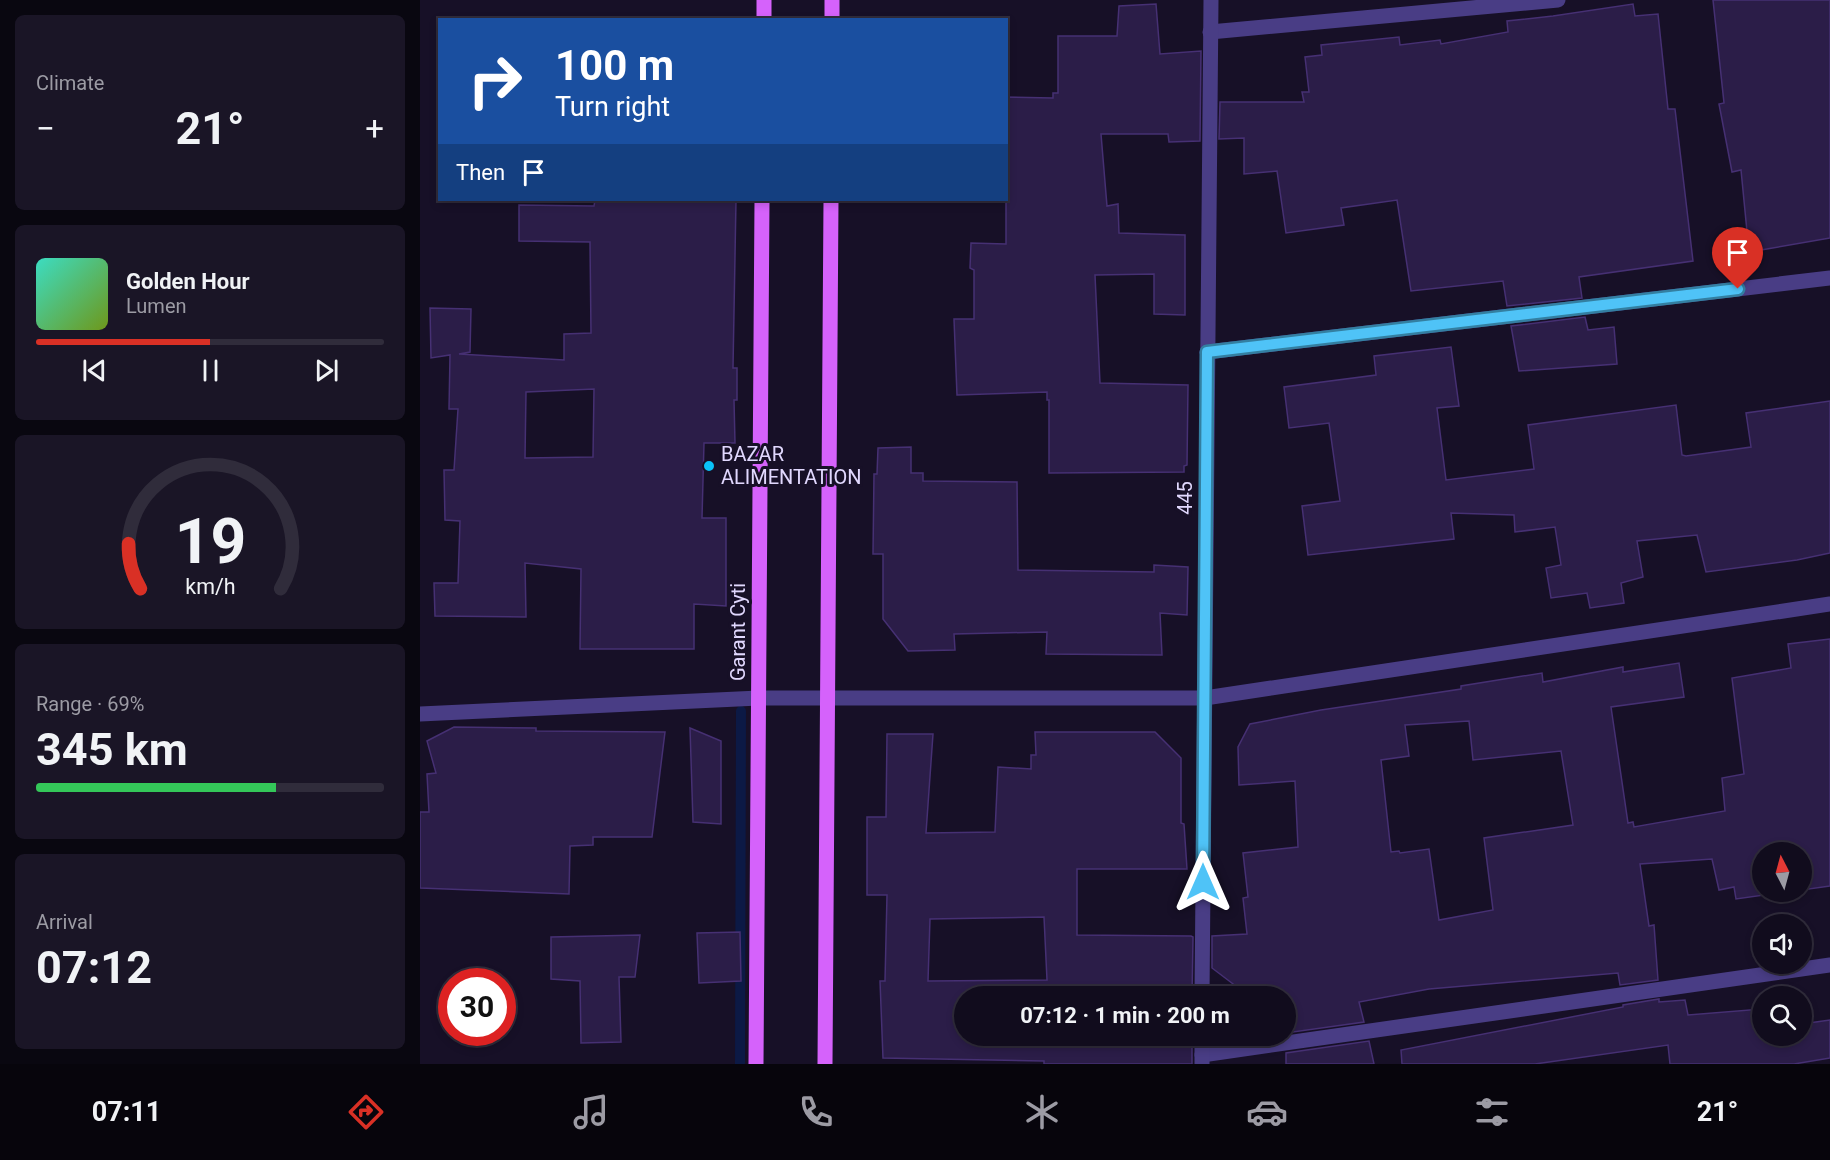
<!DOCTYPE html>
<html lang="en">
<head>
<meta charset="utf-8">
<style>
  :root { --surface:#110c1d; --page:#1a1526; --text:#f1f3f6; --muted:#9c9ba4; --line:#302c3b; --accent:#d93025 }
  body { margin:0; font-family:Roboto,sans-serif; background:var(--page); color:var(--text); height:100vh; display:flex; flex-direction:column; font-size:22px; white-space:nowrap }
  * { box-sizing:border-box; margin:0 }
  p { font-size:20px; color:var(--muted) }
  .icon { flex:none; width:33px; height:33px; fill:none; stroke:currentColor; stroke-width:2; stroke-linecap:round; stroke-linejoin:round }
  .map { position:relative; flex:1; overflow:hidden }
  .side { display:flex; flex-direction:column; gap:15px; padding:15px; background:#090710; width:420px }
  .side>* { flex:none }
  .hud { position:absolute; left:18px; top:18px; width:570px; height:183px; border-radius:0px; box-shadow:0 3px 9px #0003,0 0 0 2px var(--line); background:#1a4fa0; color:#fff; overflow:hidden }
  .needle { width:39px; rotate:354deg }
  .buttons { position:absolute; left:1332px; top:842px; display:grid; gap:12px }
  .buttons a { display:grid; place-items:center; width:60px; height:60px; border-radius:50%; background:var(--surface); box-shadow:0 3px 9px #0003,0 0 0 2px var(--line); font-size:30px }
  .speed { position:absolute; left:18px; top:968px; display:flex; gap:12px; font-size:30px; font-weight:700; text-align:center }
  .speed>* { display:grid; place-content:center; width:78px; height:78px; border-radius:50%; background:var(--surface); box-shadow:0 3px 9px #0003,0 0 0 2px var(--line); line-height:1 }
  .speed .limit { border:9px solid #d22; background:#fff; color:#111 }
  .pin { position:absolute; display:grid; place-items:center; width:51px; height:51px; color:#fff; margin:-62px -26px; border-radius:50% 50% 50% 0; rotate:-45deg; box-shadow:0 0 6px #0007 }
  .pin .icon { rotate:45deg }
  .me { position:absolute; width:66px; margin:-33px; rotate:0deg; stroke-linejoin:round; filter:drop-shadow(0 0 4px #0008) }
  .turn { display:flex; align-items:center; gap:21px; height:126px; padding:0 18px; font-size:27px }
  .turn .icon { width:78px; height:78px; stroke-width:2.5 }
  .turn b { display:block; font-size:42px; line-height:51px }
  .then { display:flex; align-items:center; height:57px; padding:0 18px; background:#0003; gap:12px; font-size:22px }
  .big { font-size:45px; font-weight:700; line-height:1.1 }
  .side .widget { flex:1; display:flex; flex-direction:column; justify-content:center; gap:9px; min-width:0; padding:0 21px; border-radius:9px; background:var(--page) }
  .side .dial { align-items:center; gap:0 }
  .dial svg { height:156px; overflow:visible; fill:none; stroke:var(--line); stroke-width:7; stroke-linecap:round; text-anchor:middle }
  .dial text { fill:var(--text); stroke:none }
  .song { display:flex; align-items:center; gap:18px }
  .cover { width:72px; height:72px; border-radius:9px; background:linear-gradient(135deg,hsl(170 70% 55%),hsl(80 70% 35%)) }
  .played { height:6px; border-radius:3px; background:linear-gradient(90deg,var(--accent) 50%,var(--line) 50%) }
  .keys { display:flex; justify-content:space-around; direction:ltr }
  .heat { display:flex; justify-content:space-between; align-items:center; font-size:33px; direction:ltr }
  .charge { height:9px; border-radius:4px; background:linear-gradient(90deg,#34c759 69%,var(--line) 0) }
  .trip { position:absolute; left:534px; top:986px; width:342px; height:60px; border-radius:30px; background:var(--surface); box-shadow:0 3px 9px #0003,0 0 0 2px var(--line); font-weight:700; line-height:60px; text-align:center }
  .tab-bar { display:flex; height:96px; justify-content:space-around; align-items:center; background:#07050c; color:var(--muted) }
  .tab-bar .icon { width:42px; height:42px }
  .tab-bar .selected { color:var(--accent) }
  .tab-bar b { font-size:27px; color:var(--text) }
  main { display:flex; flex:1; min-height:0 }
  .map>svg:first-child { display:block }
</style>
</head>
<body>
<main>
<section class="side">
<div class="widget"><p>Climate</p>
<div class="heat"><a>−</a><b class="big">21°</b><a>+</a></div>
</div>
<div class="widget">
<div class="song"><i class="cover"></i><div><b>Golden Hour</b><p>Lumen</p></div></div>
<div class="played"></div>
<div class="keys"><svg class="icon" aria-label="previous" viewBox="0 0 24 24"><path d="M18 5L8 12l10 7zM5 5v14"/></svg><svg class="icon" aria-label="pause" viewBox="0 0 24 24"><path d="M8 5v14M16 5v14"/></svg><svg class="icon" aria-label="next" viewBox="0 0 24 24"><path d="M6 5l10 7-10 7zM19 5v14"/></svg></div>
</div>
<div class="widget dial"><svg viewBox="0 0 100 80">
<path d="M14 69A42 42 0 1 1 86 69"/>
<path d="M14 69A42 42 0 0 1 8 46" stroke="#d93025"/>
<text x="50" y="56" font-size="32" font-weight="700">19</text>
<text x="50" y="72" font-size="11">km/h</text>
</svg></div>
<div class="widget"><p>Range · 69%</p><b class="big">345 km</b><div class="charge"></div></div>
<div class="widget"><p>Arrival</p><b class="big">07:12</b></div>
</section>
<div class="map">
<svg width="1410" height="1064" viewBox="0 0 1410 1064">
  <rect width="100%" height="100%" fill="#171027"/>
  <g fill="none" stroke-linecap="round" stroke-linejoin="round">
    <path stroke="#0c1945" stroke-width="10" d="M 320,1064 L 321,711"/>
  </g>
  <g fill="#2b1d48" stroke="#463073" stroke-width="1.5" fill-rule="evenodd">
    <path d="M 1293,0 L 1410,0 L 1410,238 L 1329,252 L 1321,170 L 1312,172 L 1299,104 L 1304,103 Z"/>
    <path d="M 736,4 L 740,54 L 781,51 L 780,141 L 749,142 L 748,134 L 681,134 L 687,206 L 698,204 L 699,233 L 765,235 L 765,315 L 734,314 L 734,274 L 675,275 L 680,383 L 768,385 L 767,465 L 764,466 L 764,472 L 629,473 L 629,400 L 627,400 L 627,392 L 537,395 L 534,319 L 554,319 L 554,270 L 550,268 L 551,243 L 586,244 L 586,97 L 633,98 L 633,93 L 638,93 L 638,36 L 697,36 L 699,6 Z"/>
    <path d="M 1213,4 L 1215,16 L 1238,14 L 1248,109 L 1255,109 L 1273,261 L 1159,277 L 1162,298 L 1087,306 L 1083,281 L 991,291 L 977,200 L 921,208 L 924,225 L 866,233 L 857,171 L 824,174 L 824,138 L 799,139 L 800,102 L 884,102 L 882,92 L 889,92 L 885,57 L 902,55 L 901,45 L 979,37 L 980,45 L 1020,40 L 1021,44 L 1088,32 L 1087,21 L 1133,16 Z"/>
    <path d="M 175,200 L 316,200 L 313,368 L 317,368 L 317,400 L 314,400 L 315,443 L 284,443 L 282,518 L 306,518 L 306,606 L 274,604 L 274,649 L 160,649 L 161,569 L 105,563 L 106,617 L 15,616 L 14,583 L 38,583 L 40,521 L 25,520 L 24,470 L 34,470 L 38,409 L 29,409 L 30,355 L 11,358 L 10,308 L 51,309 L 50,352 L 39,354 L 144,360 L 144,334 L 171,333 L 170,242 L 99,241 L 99,205 L 174,206 ZM 174,389 L 173,457 L 105,458 L 106,392 Z"/>
    <path d="M 1165,317 L 1168,330 L 1194,327 L 1197,364 L 1099,371 L 1091,326 Z"/>
    <path d="M 1031,347 L 1039,406 L 1017,408 L 1026,480 L 1114,469 L 1108,425 L 1256,405 L 1262,455 L 1266,456 L 1331,447 L 1326,413 L 1410,401 L 1410,553 L 1377,560 L 1286,572 L 1277,535 L 1217,541 L 1223,577 L 1201,583 L 1204,603 L 1170,608 L 1167,593 L 1131,598 L 1126,568 L 1141,565 L 1135,527 L 1095,532 L 1094,515 L 1031,513 L 1034,539 L 888,555 L 882,506 L 920,501 L 909,423 L 869,428 L 864,387 L 956,375 L 954,356 Z"/>
    <path d="M 491,447 L 491,473 L 503,473 L 503,481 L 597,482 L 598,570 L 734,572 L 734,565 L 768,567 L 767,615 L 740,613 L 742,655 L 626,654 L 627,632 L 534,634 L 535,650 L 488,651 L 463,619 L 463,554 L 453,554 L 454,474 L 457,474 L 458,448 Z"/>
    <path d="M 1410,639 L 1410,886 L 1382,890 L 1382,852 L 1342,852 L 1342,891 L 1373,891 L 1316,899 L 1314,887 L 1299,890 L 1292,859 L 1220,864 L 1229,926 L 1234,925 L 1238,980 L 1200,985 L 1198,973 L 1009,989 L 939,1002 L 944,1022 L 866,1033 L 866,996 L 829,996 L 792,968 L 792,936 L 827,934 L 823,898 L 828,897 L 823,853 L 878,847 L 875,781 L 819,785 L 818,747 L 830,724 L 901,710 L 1041,689 L 1041,686 L 1122,673 L 1123,682 L 1203,667 L 1203,672 L 1259,663 L 1264,697 L 1191,707 L 1208,823 L 1213,822 L 1214,827 L 1305,811 L 1302,778 L 1324,774 L 1312,678 L 1371,668 L 1368,644 ZM 1049,721 L 1053,760 L 1141,751 L 1153,825 L 1064,838 L 1073,910 L 1019,920 L 1009,849 L 980,853 L 979,851 L 971,852 L 961,760 L 989,756 L 985,725 Z"/>
    <path d="M 34,727 L 116,728 L 116,731 L 245,732 L 232,837 L 173,837 L 173,845 L 150,846 L 149,894 L 0,888 L 0,812 L 9,812 L 7,774 L 16,773 L 7,741 Z"/>
    <path d="M 270,728 L 301,741 L 301,824 L 273,822 Z"/>
    <path d="M 615,732 L 735,732 L 761,758 L 761,823 L 764,824 L 767,869 L 657,869 L 657,935 L 771,936 L 773,937 L 772,996 L 544,996 L 544,1035 L 772,1035 L 772,1064 L 624,1064 L 624,1061 L 463,1058 L 460,981 L 465,981 L 467,895 L 447,895 L 447,817 L 466,817 L 467,734 L 513,734 L 506,833 L 575,832 L 578,767 L 611,769 L 611,755 L 616,755 ZM 624,917 L 627,980 L 508,981 L 510,919 Z"/>
    <path d="M 320,932 L 321,981 L 279,983 L 277,933 Z"/>
    <path d="M 220,935 L 215,977 L 199,977 L 201,1042 L 161,1043 L 160,981 L 131,979 L 131,937 Z"/>
    <path d="M 1239,999 L 1239,1002 L 1265,1000 L 1268,1015 L 1342,1009 L 1342,1035 L 1382,1035 L 1382,1024 L 1410,1020 L 1410,1058 L 1374,1064 L 1250,1064 L 1248,1045 L 1115,1064 L 982,1064 L 981,1050 L 1203,1007 L 1203,1005 Z"/>
    <path d="M 949,1041 L 954,1064 L 866,1064 L 866,1053 Z"/>
  </g>
  <g fill="none" stroke-linecap="round" stroke-linejoin="round">
    <g stroke="#493d85" stroke-width="15">
      <path d="M 790,32 L 1138,0"/>
      <path d="M 787,352 L 1410,278"/>
      <path d="M 0,714 L 339,698 L 785,698 L 1410,604"/>
      <path d="M 782,996 L 791,0"/>
      <path d="M 782,1055 L 1410,965"/>
      <path d="M 782,1064 L 782,1035"/>
    </g>
    <g stroke="#d562fb" stroke-width="15">
      <path d="M 344,20 L 344,0"/>
      <path d="M 412,20 L 412,0"/>
      <path d="M 336,1064 L 342,200"/>
      <path d="M 405,1064 L 411,200"/>
    </g>
  </g>
  <g fill="none" stroke-linecap="round" stroke-linejoin="round">
    <g stroke="#337fa1" stroke-width="15">
      <path id="route" d="M 783,882 L 787,352 L 1318,289"/>
    </g>
    <use href="#route" stroke="#4fc3f7" stroke-width="10"/>
  </g>
  <circle fill="#0ac2f8" stroke="#171027" stroke-width="2" cx="289" cy="466" r="6"/>
  <g text-anchor="middle" dominant-baseline="central" stroke-width="6" stroke-linejoin="round" paint-order="stroke">
    <g font-size="20" fill="#e1d8fe" stroke="#171027" text-anchor="start">
      <text x="301" y="454">BAZAR<tspan x="301" dy="23">ALIMENTATION</tspan></text>
    </g>
    <g font-size="20" fill="#e1d8fe" stroke="#171027">
      <text transform="translate(765 498) rotate(-90)">445</text>
      <text transform="translate(318 632) rotate(-90)">Garant Cyti</text>
    </g>
  </g>
</svg>
<div class="buttons">
<a><svg class="needle" viewBox="-14 -14 28 28"><path d="M0-13l5 13h-10z" fill="#e53935"/><path d="M0 13l5-13h-10z" fill="#9c9ba4"/></svg></a>
<a><svg class="icon" aria-label="sound" viewBox="0 0 24 24"><path d="M4 9h4l5-4v14l-5-4H4zM17 9q2 3 0 6"/></svg></a>
<a><svg class="icon" aria-label="search" viewBox="0 0 24 24"><circle cx="10" cy="10" r="6"/><path d="M15 15l6 6"/></svg></a>
</div>
<div class="speed"><div class="limit">30</div></div>
<div class="pin" style="left:1318px;top:289px;background:#d93025"><svg class="icon" aria-label="arrive" viewBox="0 0 24 24"><path d="M6 21V4h12l-3 4 3 4H6"/></svg></div>
<svg class="me" style="left:783px;top:882px" viewBox="-20 -20 40 40"><path d="M0-17L14 15 0 8-14 15z" fill="#4fc3f7" stroke="#fff" stroke-width="4"/></svg>
<div class="trip">07:12 · 1 min · 200 m</div>
<div class="hud">
<div class="turn"><svg class="icon" aria-label="right" viewBox="0 0 24 24"><path d="M7 20v-9h11M14 6l5 5-5 5"/></svg><div><b>100 m</b>Turn right</div></div>
<div class="then">Then<svg class="icon" aria-label="arrive" viewBox="0 0 24 24"><path d="M6 21V4h12l-3 4 3 4H6"/></svg></div>
</div>
</div>
</main>
<nav class="tab-bar">
<b>07:11</b>
<svg class="icon selected" aria-label="directions" viewBox="0 0 24 24"><path d="M12 3l9 9-9 9-9-9zM9 14v-3h6M13 9l2 2-2 2"/></svg>
<svg class="icon" aria-label="music" viewBox="0 0 24 24"><path d="M9 18V5l10-2v13"/><circle cx="6" cy="18" r="3"/><circle cx="16" cy="16" r="3"/></svg>
<svg class="icon" aria-label="phone" viewBox="0 0 24 24"><path d="M5 4h4l2 5-3 2q2 4 5 5l2-3 5 2v4C11 20 4 13 5 4z"/></svg>
<svg class="icon" aria-label="climate" viewBox="0 0 24 24"><path d="M12 3v18M4 7l16 10M4 17L20 7"/></svg>
<svg class="icon" aria-label="car" viewBox="0 0 24 24"><path d="M5 17H2v-5l4-1 3-4h7l3 4 3 1v5h-3M9 17h6M6 11h13"/><circle cx="7" cy="17" r="2"/><circle cx="17" cy="17" r="2"/></svg>
<svg class="icon" aria-label="filters" viewBox="0 0 24 24"><path d="M4 7h16M4 17h16"/><circle cx="9" cy="7" r="2"/><circle cx="15" cy="17" r="2"/></svg>
<b>21°</b>
</nav>
</body>
</html>
